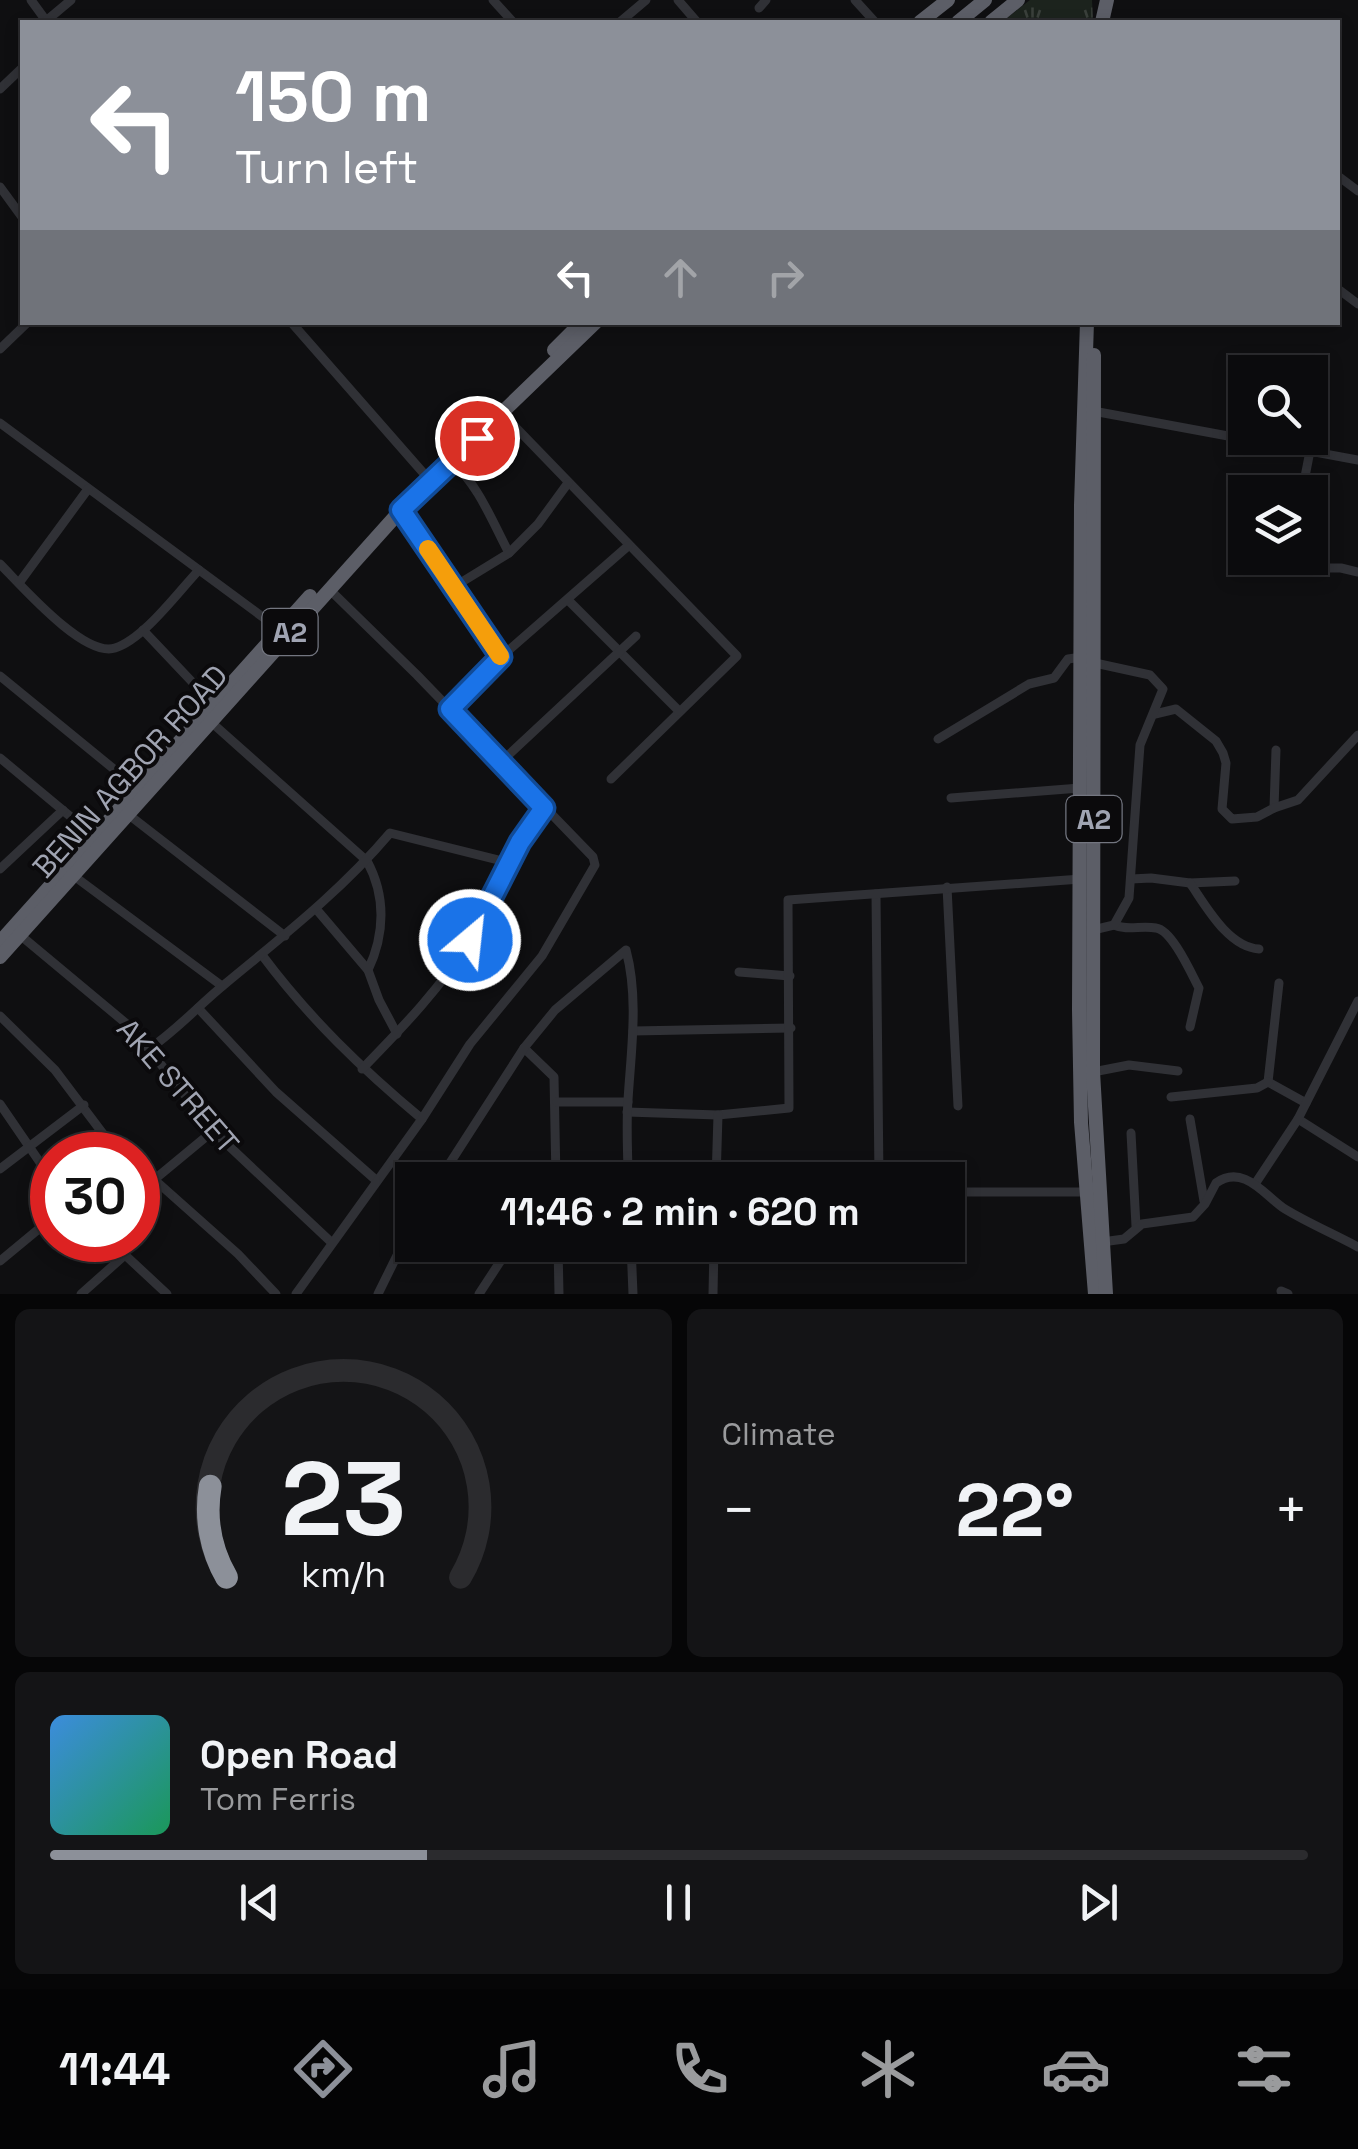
<!DOCTYPE html>
<html lang="en">
<head>
<meta charset="utf-8">
<style>
  :root { --surface:#0b0b0d; --page:#141416; --text:#f1f3f6; --muted:#9a9b9d; --line:#2b2b2e; --accent:#8c9099 }
  body { margin:0; font-family:"Space Grotesk",sans-serif; background:var(--page); color:var(--text); height:100vh; display:flex; flex-direction:column; font-size:38px; white-space:nowrap }
  * { box-sizing:border-box; margin:0 }
  p { font-size:32px; color:var(--muted) }
  .icon { flex:none; width:55px; height:55px; fill:none; stroke:currentColor; stroke-width:2; stroke-linecap:round; stroke-linejoin:round }
  .map { position:relative; height:1294px; overflow:hidden }
  .details { display:flex; flex-direction:column; gap:15px; padding:15px; background:#060607; flex:1 }
  .details>* { flex:none }
  .top-card { position:absolute; left:20px; top:20px; width:1320px; height:305px; border-radius:0px; box-shadow:0 5px 15px #0003,0 0 0 2px var(--line); background:#8c9099; color:#fff; overflow:hidden }
  .tools { position:absolute; left:1228px; top:355px; display:grid; gap:20px }
  .tools a { display:grid; place-items:center; width:100px; height:100px; border-radius:0px; background:var(--surface); box-shadow:0 5px 15px #0003,0 0 0 2px var(--line); font-size:50px }
  .speed { position:absolute; left:30px; top:1132px; display:flex; gap:20px; font-size:50px; font-weight:700; text-align:center }
  .speed>* { display:grid; place-content:center; width:130px; height:130px; border-radius:50%; background:var(--surface); box-shadow:0 5px 15px #0003,0 0 0 2px var(--line); line-height:1 }
  .speed .limit { border:15px solid #d22; background:#fff; color:#111 }
  .pin { position:absolute; display:grid; place-items:center; width:85px; height:85px; color:#fff; margin:-42px; border:5px solid #fff; border-radius:50%; box-shadow:0 2px 10px #0007 }
  .me { position:absolute; width:110px; margin:-55px; rotate:28deg; stroke-linejoin:round; filter:drop-shadow(0 0 8px #0008) }
  .turn { display:flex; align-items:center; gap:35px; height:210px; padding:0 50px; font-size:45px }
  .turn .icon { width:130px; height:130px; stroke-width:2.5 }
  .turn b { display:block; font-size:70px; line-height:85px }
  .lanes { display:flex; align-items:center; height:95px; padding:0 50px; background:#0003; justify-content:center; gap:50px; direction:ltr }
  .lanes .off { opacity:.35 }
  .big { font-size:75px; font-weight:700; line-height:1.1 }
  .details .card { flex:1; display:flex; flex-direction:column; justify-content:center; gap:15px; min-width:0; padding:0 35px; border-radius:15px; background:var(--page) }
  .details .dial { align-items:center; gap:0 }
  .dial svg { height:260px; overflow:visible; fill:none; stroke:var(--line); stroke-width:7; stroke-linecap:round; text-anchor:middle }
  .dial text { fill:var(--text); stroke:none }
  .song { display:flex; align-items:center; gap:30px }
  .cover { width:120px; height:120px; border-radius:15px; background:linear-gradient(135deg,hsl(210 70% 55%),hsl(150 70% 35%)) }
  .played { height:10px; border-radius:5px; background:linear-gradient(90deg,var(--accent) 30%,var(--line) 30%) }
  .keys { display:flex; justify-content:space-around; direction:ltr }
  .heat { display:flex; justify-content:space-between; align-items:center; font-size:55px; direction:ltr }
  .details .tiles { flex:1; display:grid; gap:15px; grid-template-columns:1fr 1fr }
  .card:last-child { grid-column:span 2 }
  .trip { position:absolute; left:395px; top:1162px; width:570px; height:100px; border-radius:0px; background:var(--surface); box-shadow:0 5px 15px #0003,0 0 0 2px var(--line); font-weight:700; line-height:100px; text-align:center }
  .tab-bar { display:flex; height:160px; justify-content:space-around; align-items:center; background:#040405; color:var(--muted) }
  .tab-bar .icon { width:70px; height:70px }
  .tab-bar .on { color:var(--accent) }
  .tab-bar b { font-size:45px; color:var(--text) }
  .map>svg:first-child { display:block }
</style>
</head>
<body>
<div class="map">
<svg width="1358" height="1294" viewBox="0 0 1358 1294">
  <defs>
    <pattern id="park-tufts" width="24" height="20" patternUnits="userSpaceOnUse" patternTransform="scale(2.5)"><rect width="24" height="20" fill="#1c231d"/><path d="M3 7l-1-3M5 7V3M7 7l1-3M15 17l-1-3M17 17v-4M19 17l1-3" fill="none" stroke="#3a403b"/></pattern>
  </defs>
  <rect width="100%" height="100%" fill="#0f0f11"/>
  <path fill="url(#park-tufts)" d="M 1030,0 L 1092,0 L 1093,22 L 1002,22 Z"/>
  <g fill="none" stroke-linecap="round" stroke-linejoin="round">
    <g stroke="#303136" stroke-width="9">
      <path d="M 31,0 L 47,22"/>
      <path d="M 493,0 L 513,22"/>
      <path d="M 678,0 L 697,22"/>
      <path d="M 855,0 L 875,22"/>
      <path d="M 759,8 L 766,0"/>
      <path d="M 46,21 L 71,0"/>
      <path d="M 620,22 L 646,0"/>
      <path d="M 0,89 L 22,68"/>
      <path d="M 1338,176 L 1358,191"/>
      <path d="M 0,187 L 22,217"/>
      <path d="M 1338,289 L 1358,304"/>
      <path d="M 291,322 L 426,476"/>
      <path d="M 0,349 L 28,322"/>
      <path d="M 497,408 L 737,656 L 611,779"/>
      <path d="M 1093,411 L 1358,460"/>
      <path d="M 0,423 L 279,629"/>
      <path d="M 452,462 C 478,484 493,523 509,553"/>
      <path d="M 1302,492 L 1310,451"/>
      <path d="M 401,510 L 501,657"/>
      <path d="M 1293,558 L 1306,568 L 1341,568 L 1358,572"/>
      <path d="M 0,564 C 21,585 84,658 115,648 C 144,639 178,592 199,570"/>
      <path d="M 19,583 L 88,489"/>
      <path d="M 452,588 L 509,553 L 538,524 L 568,483"/>
      <path d="M 568,600 L 679,711"/>
      <path d="M 143,630 L 213,704"/>
      <path d="M 0,676 L 137,788"/>
      <path d="M 450,709 L 501,657 L 628,546"/>
      <path d="M 1155,714 L 1176,709 L 1216,741 L 1223,753 L 1226,763 L 1222,809 L 1232,819 L 1257,817 L 1274,808 L 1276,750"/>
      <path d="M 211,722 L 367,861 C 386,896 385,934 368,970"/>
      <path d="M 938,739 L 1029,684 L 1054,678 L 1068,659 L 1082,657"/>
      <path d="M 0,758 L 95,837"/>
      <path d="M 502,761 L 636,636"/>
      <path d="M 951,798 L 1080,788"/>
      <path d="M 1274,808 L 1298,800 L 1358,735"/>
      <path d="M 129,815 L 285,936"/>
      <path d="M 0,869 L 63,810"/>
      <path d="M 74,876 L 222,986"/>
      <path d="M 1131,879 L 1151,878 L 1190,883 L 1235,881"/>
      <path d="M 1190,883 C 1206,906 1228,947 1259,949"/>
      <path d="M 947,887 L 958,1106"/>
      <path d="M 876,894 L 879,1180"/>
      <path d="M 317,910 L 368,970 L 379,1000 L 397,1034"/>
      <path d="M 1114,925 C 1128,931 1141,925 1156,928 C 1172,930 1191,973 1199,988 L 1190,1027"/>
      <path d="M 1093,930 L 1114,925 L 1129,898 L 1140,745 L 1163,689 L 1150,675 L 1095,663"/>
      <path d="M 20,935 L 134,1030 L 213,1131 L 331,1242"/>
      <path d="M 262,955 C 309,1018 362,1069 422,1119"/>
      <path d="M 739,972 L 790,976"/>
      <path d="M 1279,983 L 1268,1082 L 1306,1103"/>
      <path d="M 198,1008 L 276,1092 L 377,1181"/>
      <path d="M 0,1016 L 55,1070 L 110,1143 L 125,1155"/>
      <path d="M 633,1031 L 791,1028"/>
      <path d="M 524,1048 L 554,1077 L 556,1180"/>
      <path d="M 149,1049 C 177,1030 199,1005 225,984 C 283,936 341,891 390,833 L 510,863"/>
      <path d="M 362,1069 C 401,1029 443,986 472,937 C 497,894 515,849 544,808"/>
      <path d="M 1093,1072 L 1129,1065 L 1178,1071"/>
      <path d="M 1171,1097 L 1257,1088 L 1268,1082"/>
      <path d="M 557,1102 L 628,1102"/>
      <path d="M 0,1104 L 52,1180"/>
      <path d="M 627,1112 L 718,1115 L 789,1108 L 788,900 L 1081,879"/>
      <path d="M 1190,1119 L 1204,1201"/>
      <path d="M 1298,1119 L 1358,1157"/>
      <path d="M 1131,1133 L 1136,1226"/>
      <path d="M 138,1165 L 238,1254 L 276,1294"/>
      <path d="M 0,1169 L 84,1105"/>
      <path d="M 155,1179 L 213,1131"/>
      <path d="M 439,1180 L 524,1048 L 555,1010 L 626,950 C 639,998 631,1051 628,1100 C 626,1127 628,1154 628,1180"/>
      <path d="M 716,1180 L 718,1115"/>
      <path d="M 1255,1184 L 1298,1119 L 1358,1001"/>
      <path d="M 948,1192 L 1087,1192"/>
      <path d="M 109,1240 L 167,1294"/>
      <path d="M 1102,1242 L 1124,1239 L 1142,1224 L 1193,1217 L 1205,1204 L 1216,1183 C 1244,1163 1266,1197 1285,1209 C 1308,1223 1334,1234 1358,1247"/>
      <path d="M 558,1245 L 559,1294"/>
      <path d="M 631,1245 L 633,1294"/>
      <path d="M 0,1261 L 52,1218"/>
      <path d="M 1281,1291 L 1288,1294"/>
      <path d="M 81,1294 L 125,1255"/>
      <path d="M 296,1294 L 422,1119 L 470,1044 L 542,956 L 595,865 L 593,857 L 417,675 L 329,589"/>
      <path d="M 378,1294 L 412,1225"/>
      <path d="M 479,1294 L 511,1245"/>
      <path d="M 713,1294 L 714,1245"/>
    </g>
    <g stroke="#5c5e67" stroke-width="14">
      <path d="M 920,22 L 948,0"/>
      <path d="M 958,22 L 985,0"/>
      <path d="M 991,22 L 1018,0"/>
      <path d="M 1102,22 L 1107,0"/>
      <path d="M 1087,322 L 1081,505 L 1079,1010 L 1081,1122 L 1095,1294"/>
      <path d="M 554,350 L 582,322"/>
      <path d="M 1094,355 L 1093,1072 L 1106,1294"/>
      <path d="M 0,942 L 310,596"/>
      <path d="M 0,957 L 401,510 L 596,322"/>
    </g>
  </g>
  <g fill="none" stroke-linecap="round" stroke-linejoin="round">
    <g stroke="#114b97" stroke-width="25">
      <path id="route" d="M 470,940 L 520,842 L 544,808 L 450,709 L 501,657 L 401,510 L 477,438"/>
    </g>
    <use href="#route" stroke="#1a73e8" stroke-width="18"/>
    <path stroke="#f59e0b" stroke-width="18" d="M 428,549 L 500,656"/>
  </g>
  <g text-anchor="middle" dominant-baseline="central" stroke-width="8" stroke-linejoin="round" paint-order="stroke">
    <g fill="#0b0a0c" stroke="#737680" stroke-width="2.5">
      <rect x="262.5" y="609" width="55" height="46" rx="8"/>
      <rect x="1066.5" y="796" width="55" height="46" rx="8"/>
    </g>
    <g font-size="28" font-weight="bold" fill="#a0a4b2">
      <text x="290" y="632">A2</text>
      <text x="1094" y="819">A2</text>
    </g>
    <g font-size="30" fill="#a0a4b2" stroke="#0b0a0c">
      <text transform="translate(130 771) rotate(-48)">BENIN AGBOR ROAD</text>
      <text transform="translate(178 1086) rotate(49)">AKE STREET</text>
    </g>
  </g>
</svg>
<div class="tools">
<a><svg class="icon" aria-label="search" viewBox="0 0 24 24"><circle cx="10" cy="10" r="6"/><path d="M15 15l6 6"/></svg></a>
<a><svg class="icon" aria-label="layers" viewBox="0 0 24 24"><path d="M12 4l9 5-9 5-9-5zM3 14l9 5 9-5"/></svg></a>
</div>
<div class="speed"><div class="limit">30</div></div>
<div class="pin" style="left:477px;top:438px;background:#d93025"><svg class="icon" aria-label="arrive" viewBox="0 0 24 24"><path d="M6 21V4h12l-3 4 3 4H6"/></svg></div>
<svg class="me" style="left:470px;top:940px" viewBox="-20 -20 40 40"><circle r="17" fill="#1a73e8" stroke="#fff" stroke-width="3"/><path d="M0-11L8 9 0 5-8 9z" fill="#fff"/></svg>
<div class="trip">11:46 · 2 min · 620 m</div>
<div class="top-card">
<div class="turn"><svg class="icon" aria-label="left" viewBox="0 0 24 24"><path d="M17 20v-9H6M10 6l-5 5 5 5"/></svg><div><b>150 m</b>Turn left</div></div>
<div class="lanes"><svg class="icon" aria-label="left" viewBox="0 0 24 24"><path d="M17 20v-9H6M10 6l-5 5 5 5"/></svg><svg class="icon off" aria-label="ahead" viewBox="0 0 24 24"><path d="M12 20V5M6 11l6-6 6 6"/></svg><svg class="icon off" aria-label="right" viewBox="0 0 24 24"><path d="M7 20v-9h11M14 6l5 5-5 5"/></svg></div>
</div>
</div>
<section class="details">
<div class="tiles">
<div class="card dial"><svg viewBox="0 0 100 80">
<path d="M14 69A42 42 0 1 1 86 69"/>
<path d="M14 69A42 42 0 0 1 9 41" stroke="#8c9099"/>
<text x="50" y="56" font-size="32" font-weight="700">23</text>
<text x="50" y="72" font-size="11">km/h</text>
</svg></div>
<div class="card"><p>Climate</p>
<div class="heat"><a>−</a><b class="big">22°</b><a>+</a></div>
</div>
<div class="card">
<div class="song"><i class="cover"></i><div><b>Open Road</b><p>Tom Ferris</p></div></div>
<div class="played"></div>
<div class="keys"><svg class="icon" aria-label="previous" viewBox="0 0 24 24"><path d="M18 5L8 12l10 7zM5 5v14"/></svg><svg class="icon" aria-label="pause" viewBox="0 0 24 24"><path d="M8 5v14M16 5v14"/></svg><svg class="icon" aria-label="next" viewBox="0 0 24 24"><path d="M6 5l10 7-10 7zM19 5v14"/></svg></div>
</div>
</div>
</section>
<nav class="tab-bar">
<b>11:44</b>
<svg class="icon on" aria-label="directions" viewBox="0 0 24 24"><path d="M12 3l9 9-9 9-9-9zM9 14v-3h6M13 9l2 2-2 2"/></svg>
<svg class="icon" aria-label="music" viewBox="0 0 24 24"><path d="M9 18V5l10-2v13"/><circle cx="6" cy="18" r="3"/><circle cx="16" cy="16" r="3"/></svg>
<svg class="icon" aria-label="phone" viewBox="0 0 24 24"><path d="M5 4h4l2 5-3 2q2 4 5 5l2-3 5 2v4C11 20 4 13 5 4z"/></svg>
<svg class="icon" aria-label="climate" viewBox="0 0 24 24"><path d="M12 3v18M4 7l16 10M4 17L20 7"/></svg>
<svg class="icon" aria-label="car" viewBox="0 0 24 24"><path d="M5 17H2v-5l4-1 3-4h7l3 4 3 1v5h-3M9 17h6M6 11h13"/><circle cx="7" cy="17" r="2"/><circle cx="17" cy="17" r="2"/></svg>
<svg class="icon" aria-label="filters" viewBox="0 0 24 24"><path d="M4 7h16M4 17h16"/><circle cx="9" cy="7" r="2"/><circle cx="15" cy="17" r="2"/></svg>
</nav>
</body>
</html>
